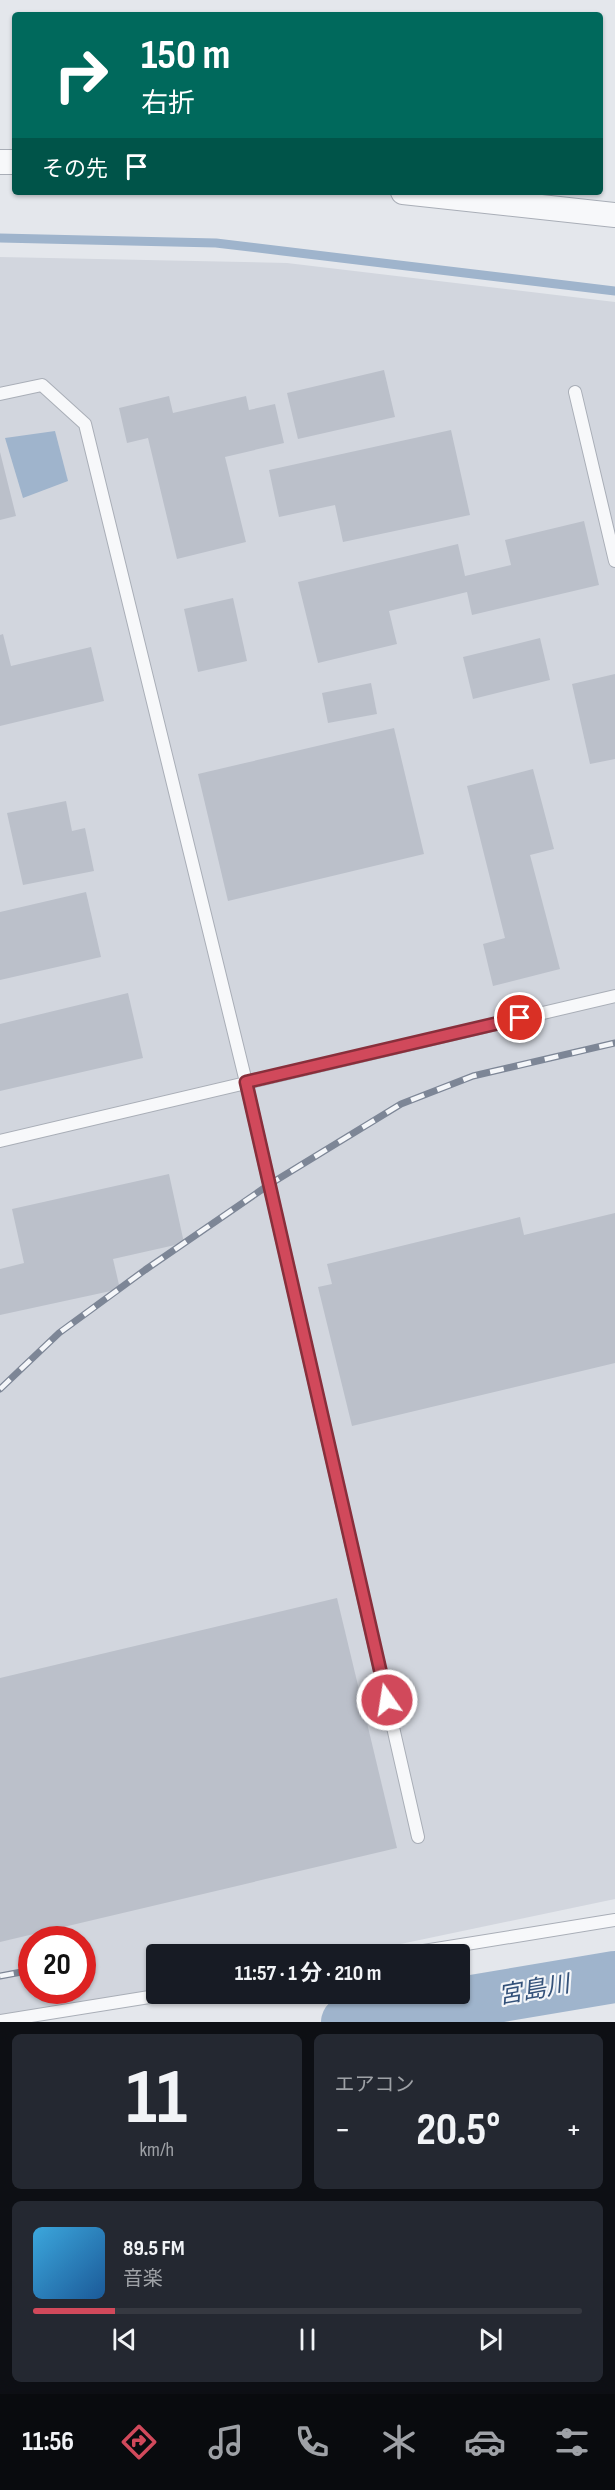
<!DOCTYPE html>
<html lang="ja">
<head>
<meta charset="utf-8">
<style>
  :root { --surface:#171b24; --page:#242831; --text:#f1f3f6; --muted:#9ea1a6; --line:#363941; --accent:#d1495b }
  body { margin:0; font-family:"Sofia Sans Condensed","Noto Sans JP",sans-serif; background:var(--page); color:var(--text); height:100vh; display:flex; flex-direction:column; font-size:22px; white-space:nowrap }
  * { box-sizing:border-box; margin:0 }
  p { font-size:20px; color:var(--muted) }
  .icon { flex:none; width:33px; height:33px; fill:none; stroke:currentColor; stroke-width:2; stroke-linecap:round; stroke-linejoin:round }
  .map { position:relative; height:2022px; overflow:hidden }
  .panel { display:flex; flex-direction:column; gap:12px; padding:12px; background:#0d0f14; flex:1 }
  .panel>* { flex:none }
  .guide { position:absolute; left:12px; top:12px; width:591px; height:183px; border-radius:6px; box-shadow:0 2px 4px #0004; background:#00695c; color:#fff; overflow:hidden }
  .speed { position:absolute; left:18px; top:1926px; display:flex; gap:12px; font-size:30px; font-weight:700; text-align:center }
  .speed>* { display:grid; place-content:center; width:78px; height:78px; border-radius:50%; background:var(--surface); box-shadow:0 2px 4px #0004; line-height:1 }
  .speed .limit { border:9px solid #d22; background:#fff; color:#111 }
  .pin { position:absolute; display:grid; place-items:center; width:51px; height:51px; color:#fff; margin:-26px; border:3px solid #fff; border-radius:50%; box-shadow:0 2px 6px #0007 }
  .me { position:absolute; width:66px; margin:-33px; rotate:347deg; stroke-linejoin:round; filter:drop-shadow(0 0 4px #0008) }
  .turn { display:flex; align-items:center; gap:21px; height:126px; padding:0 30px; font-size:27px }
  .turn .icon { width:78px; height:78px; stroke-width:2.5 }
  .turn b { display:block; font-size:42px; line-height:51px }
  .then { display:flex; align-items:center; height:57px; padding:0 30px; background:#0003; gap:12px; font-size:22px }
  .big { font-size:45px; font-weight:700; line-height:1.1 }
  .panel .tile { flex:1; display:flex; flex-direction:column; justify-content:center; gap:9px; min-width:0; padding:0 21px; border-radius:9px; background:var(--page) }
  .panel .dial { align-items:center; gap:0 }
  .dial b { font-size:78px; line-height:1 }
  .song { display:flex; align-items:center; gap:18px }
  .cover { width:72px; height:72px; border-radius:9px; background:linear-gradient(135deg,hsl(200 70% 55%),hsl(210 70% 35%)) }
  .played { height:6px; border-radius:3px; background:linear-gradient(90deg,var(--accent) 15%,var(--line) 15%) }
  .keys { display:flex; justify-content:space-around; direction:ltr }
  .heat { display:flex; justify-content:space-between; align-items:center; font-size:33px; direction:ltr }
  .panel .tiles { flex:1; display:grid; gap:12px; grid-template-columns:1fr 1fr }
  .tile:last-child { grid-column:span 2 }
  .trip { position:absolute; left:146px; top:1944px; width:324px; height:60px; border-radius:6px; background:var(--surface); box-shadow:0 2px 4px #0004; font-weight:700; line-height:60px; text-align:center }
  .menu { display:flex; height:96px; justify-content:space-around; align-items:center; background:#090b0e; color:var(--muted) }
  .menu .icon { width:42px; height:42px }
  .menu .selected { color:var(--accent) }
  .menu b { font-size:27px; color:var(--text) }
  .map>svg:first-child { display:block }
</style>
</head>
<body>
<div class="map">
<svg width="615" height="2022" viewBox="0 0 615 2022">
  <rect width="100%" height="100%" fill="#e4e7ec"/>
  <path fill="#d2d6de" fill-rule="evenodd" d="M 0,257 L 287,263 L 615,302 L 615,1899 L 353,1954 L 156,1954 L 156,1994 L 169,1994 L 34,2022 L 0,2022 ZM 32,1940 L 82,1940 L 82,1990 L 32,1990 Z"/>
  <path fill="#9fb4cc" d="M 55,431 L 68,481 L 23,498 L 5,438 Z"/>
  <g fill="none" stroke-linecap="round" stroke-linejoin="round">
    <path stroke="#9fb4cc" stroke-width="9" d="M 0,238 L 216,243 L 615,291"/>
    <path stroke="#9fb4cc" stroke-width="52" d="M 347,2022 L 615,1977"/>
  </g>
  <g fill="#bbc0ca">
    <path d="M 384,370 L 395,417 L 298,439 L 287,393 Z"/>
    <path d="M 169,396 L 173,413 L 246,396 L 249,410 L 275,404 L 284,443 L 225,457 L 246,542 L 177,559 L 148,438 L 127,443 L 119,408 Z"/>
    <path d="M 451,430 L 470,515 L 343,542 L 335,505 L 279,517 L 269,470 Z"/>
    <path d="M 0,452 L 16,516 L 0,520 Z"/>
    <path d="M 584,521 L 599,585 L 472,615 L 467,592 L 389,611 L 397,644 L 318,663 L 298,582 L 458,544 L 465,576 L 511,565 L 505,540 Z"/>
    <path d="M 233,598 L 247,661 L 198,672 L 184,609 Z"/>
    <path d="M 3,634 L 11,666 L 91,647 L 104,701 L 0,726 L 0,635 Z"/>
    <path d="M 540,638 L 550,680 L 473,699 L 463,657 Z"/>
    <path d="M 615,674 L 615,759 L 590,764 L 572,684 Z"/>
    <path d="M 371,683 L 377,714 L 328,723 L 322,693 Z"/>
    <path d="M 394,728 L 424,854 L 228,901 L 198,774 Z"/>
    <path d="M 533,769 L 554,849 L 530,855 L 560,969 L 493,986 L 483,944 L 505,938 L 467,786 Z"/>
    <path d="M 66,801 L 72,831 L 85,828 L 94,871 L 23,885 L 7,813 Z"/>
    <path d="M 86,892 L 101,957 L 0,980 L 0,912 Z"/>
    <path d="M 128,993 L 143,1058 L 0,1091 L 0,1024 Z"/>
    <path d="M 169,1174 L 184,1243 L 113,1259 L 120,1289 L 0,1315 L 0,1269 L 24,1263 L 12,1209 Z"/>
    <path d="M 615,1213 L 615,1363 L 352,1426 L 318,1287 L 332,1284 L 327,1264 L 520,1217 L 524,1235 Z"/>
    <path d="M 337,1598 L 397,1848 L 0,1942 L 0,1678 Z"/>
  </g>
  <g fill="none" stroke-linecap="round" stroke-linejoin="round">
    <g stroke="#a9aeb7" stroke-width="14">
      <g id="service">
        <path d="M 575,392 L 615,561"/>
        <path d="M 0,394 L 42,385 L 85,424 L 246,1082 L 418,1837"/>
        <path d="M 0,1141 L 615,996"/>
        <path d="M 405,1954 L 615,1920"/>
        <path d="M 0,2021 L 168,1994"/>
      </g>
    </g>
    <g stroke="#a9aeb7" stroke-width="26">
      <g id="minor">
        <path d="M 0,162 L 15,162"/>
        <path d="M 403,192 L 615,215"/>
      </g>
    </g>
    <use href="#service" stroke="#f7f8fa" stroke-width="12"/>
    <use href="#minor" stroke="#f7f8fa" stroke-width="24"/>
    <g stroke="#7d8696" stroke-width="7">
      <g id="rail">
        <path d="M 0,1389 L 59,1333 L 145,1270 L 270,1184 L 401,1104 L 473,1076 L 615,1043"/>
        <path d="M 0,1976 L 32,1970"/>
      </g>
    </g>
    <use href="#rail" stroke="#f4f6f9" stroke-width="4.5" stroke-dasharray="14" stroke-linecap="butt"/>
  </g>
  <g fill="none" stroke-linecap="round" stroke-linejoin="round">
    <g stroke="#882f3b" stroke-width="15">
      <path id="route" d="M 387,1700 L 246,1082 L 520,1018"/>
    </g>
    <use href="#route" stroke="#d1495b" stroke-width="10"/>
  </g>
  <g text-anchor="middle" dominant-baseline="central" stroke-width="4.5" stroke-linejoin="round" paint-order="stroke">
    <g font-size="24" font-style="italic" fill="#34527a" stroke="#f4f6f9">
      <text transform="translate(534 1990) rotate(-10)">宮島川</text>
    </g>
  </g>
</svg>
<div class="speed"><div class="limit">20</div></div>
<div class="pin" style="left:520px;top:1018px;background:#d93025"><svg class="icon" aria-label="arrive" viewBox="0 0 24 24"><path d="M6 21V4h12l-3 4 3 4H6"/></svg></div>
<svg class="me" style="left:387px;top:1700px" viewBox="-20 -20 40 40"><circle r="17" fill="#d1495b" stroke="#fff" stroke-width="3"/><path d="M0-11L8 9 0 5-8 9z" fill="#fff"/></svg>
<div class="trip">11:57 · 1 分 · 210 m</div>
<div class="guide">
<div class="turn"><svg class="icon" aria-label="right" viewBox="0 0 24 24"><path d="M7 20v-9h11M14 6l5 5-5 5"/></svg><div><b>150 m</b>右折</div></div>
<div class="then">その先<svg class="icon" aria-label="arrive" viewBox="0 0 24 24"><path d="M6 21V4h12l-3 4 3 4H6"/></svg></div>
</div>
</div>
<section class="panel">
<div class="tiles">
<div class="tile dial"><b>11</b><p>km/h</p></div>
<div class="tile"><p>エアコン</p>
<div class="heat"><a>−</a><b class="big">20.5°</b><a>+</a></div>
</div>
<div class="tile">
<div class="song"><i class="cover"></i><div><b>89.5 FM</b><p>音楽</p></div></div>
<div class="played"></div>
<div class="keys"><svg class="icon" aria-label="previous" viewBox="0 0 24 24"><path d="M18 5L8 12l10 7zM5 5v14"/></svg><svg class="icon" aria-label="pause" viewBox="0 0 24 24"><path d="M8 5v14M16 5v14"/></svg><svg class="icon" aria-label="next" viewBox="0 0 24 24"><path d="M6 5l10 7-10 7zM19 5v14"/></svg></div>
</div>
</div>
</section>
<nav class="menu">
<b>11:56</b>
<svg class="icon selected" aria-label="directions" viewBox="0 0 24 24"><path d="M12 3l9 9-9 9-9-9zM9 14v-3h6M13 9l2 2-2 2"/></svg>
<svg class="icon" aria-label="music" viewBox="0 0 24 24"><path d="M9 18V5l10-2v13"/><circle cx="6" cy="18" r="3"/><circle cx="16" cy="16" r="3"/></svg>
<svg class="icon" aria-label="phone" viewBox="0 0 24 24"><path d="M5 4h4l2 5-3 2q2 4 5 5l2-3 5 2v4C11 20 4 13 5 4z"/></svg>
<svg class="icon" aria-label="climate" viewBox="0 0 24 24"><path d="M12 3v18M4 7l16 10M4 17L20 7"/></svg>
<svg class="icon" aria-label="car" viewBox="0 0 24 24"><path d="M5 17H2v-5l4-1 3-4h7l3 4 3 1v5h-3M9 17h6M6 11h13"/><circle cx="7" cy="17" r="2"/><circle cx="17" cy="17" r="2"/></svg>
<svg class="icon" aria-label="filters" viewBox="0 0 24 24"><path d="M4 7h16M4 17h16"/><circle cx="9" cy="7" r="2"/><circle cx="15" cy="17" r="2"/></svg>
</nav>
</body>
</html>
